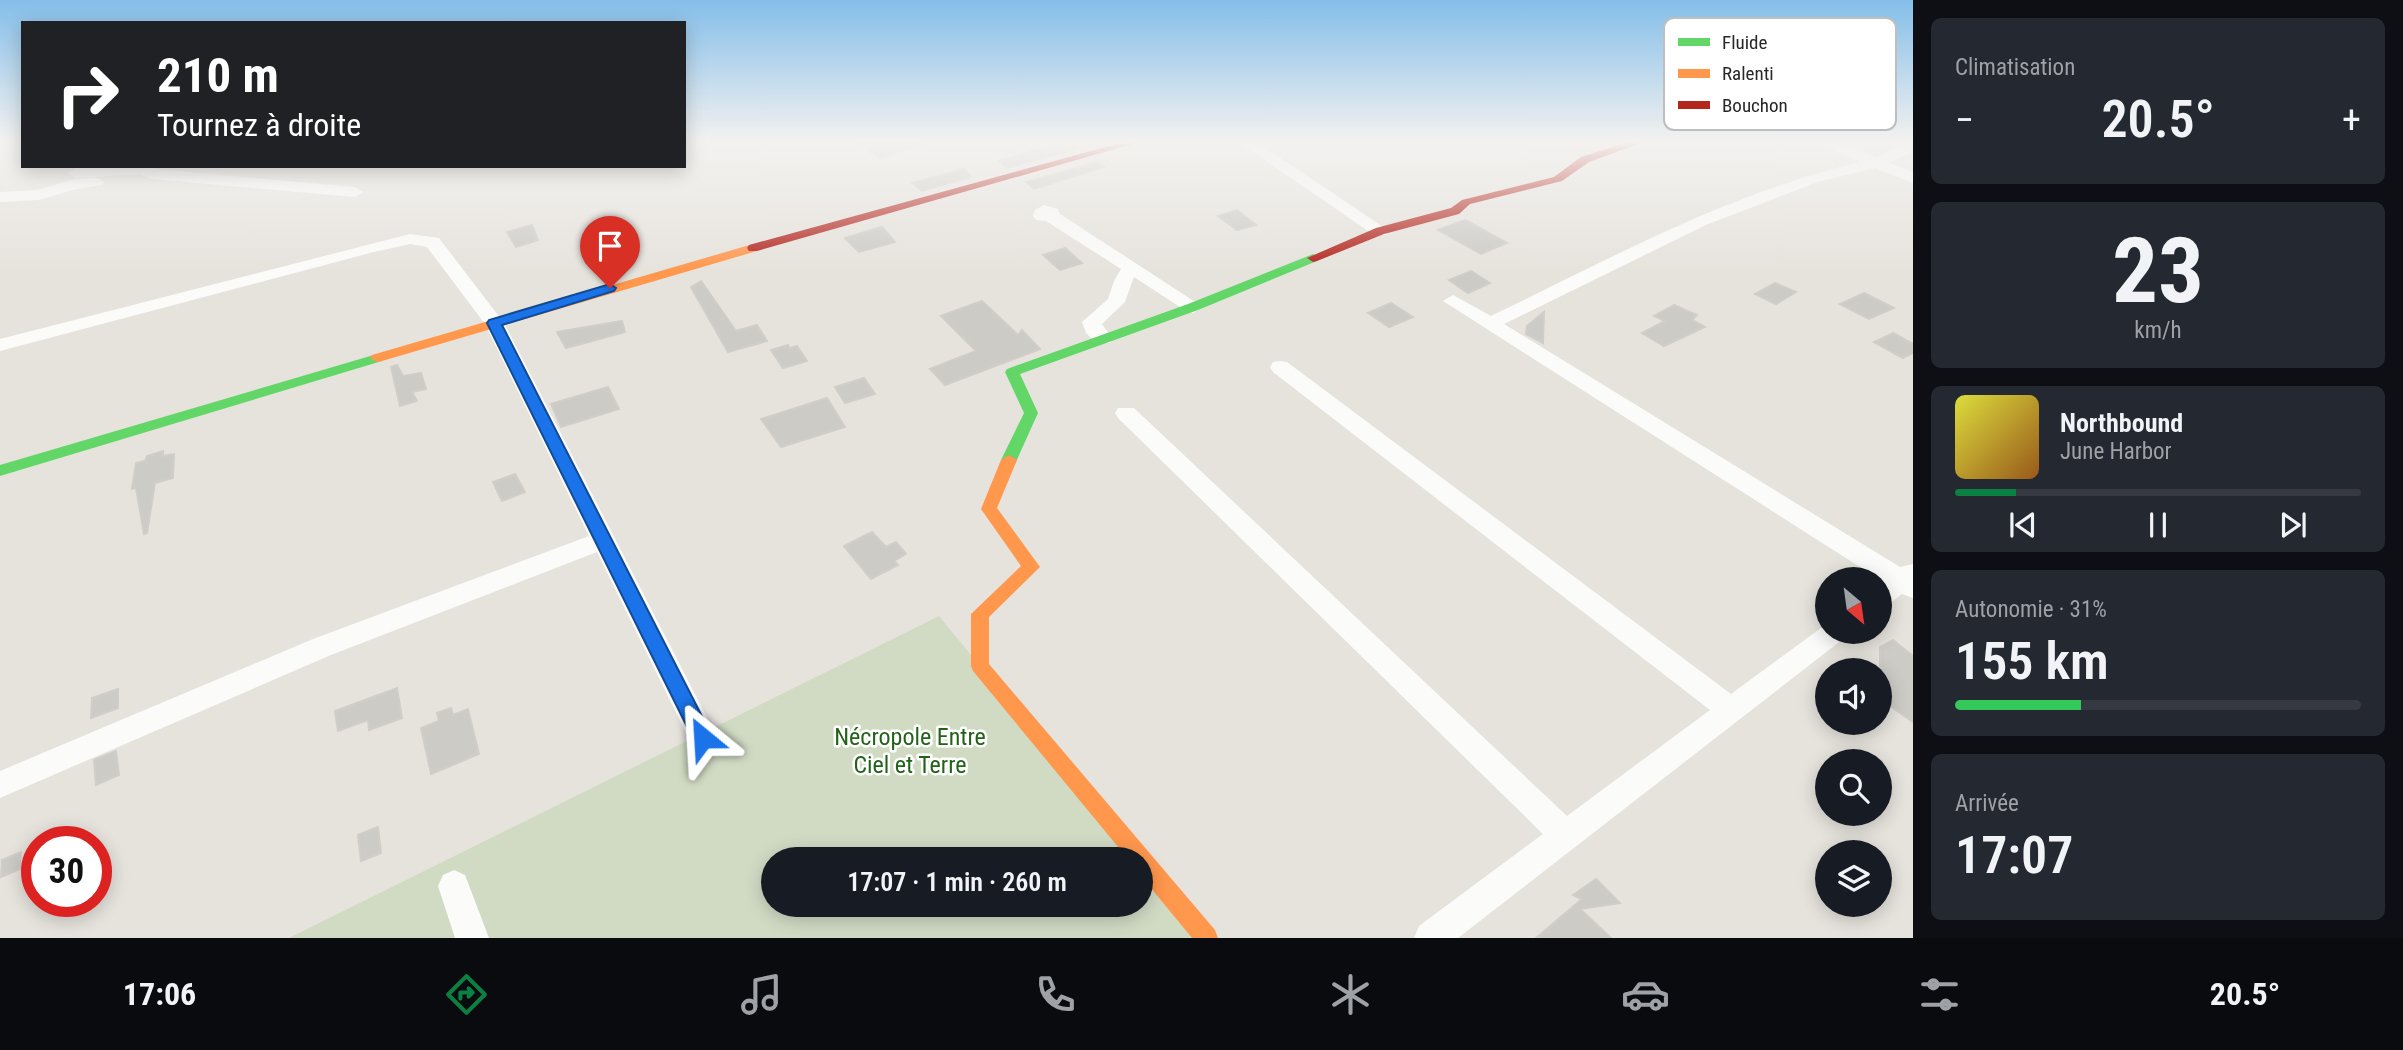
<!DOCTYPE html>
<html lang="fr">
<head>
<meta charset="utf-8">
<style>
  :root { --surface:#171b24; --page:#242831; --text:#f1f3f6; --muted:#9ea1a6; --line:#363941; --accent:#0b8043 }
  body { margin:0; font-family:"Roboto Condensed",sans-serif; background:var(--page); color:var(--text); height:100vh; display:flex; flex-direction:column; font-size:26px; white-space:nowrap }
  * { box-sizing:border-box; margin:0 }
  p { font-size:23px; color:var(--muted) }
  .icon { flex:none; width:38px; height:38px; fill:none; stroke:currentColor; stroke-width:2; stroke-linecap:round; stroke-linejoin:round }
  .map { position:relative; flex:1; overflow:hidden }
  .panel { display:flex; flex-direction:column; gap:18px; padding:18px; background:#0d0f14; width:490px }
  .panel>* { flex:none }
  .banner { position:absolute; left:21px; top:21px; width:665px; height:147px; border-radius:0px; box-shadow:0 4px 18px #0003; background:#202124; color:#fff; overflow:hidden }
  .needle { width:46px; rotate:151deg }
  .controls { position:absolute; left:1815px; top:567px; display:grid; gap:14px }
  .controls a { display:grid; place-items:center; width:77px; height:77px; border-radius:50%; background:var(--surface); box-shadow:0 4px 18px #0003; font-size:35px }
  .speed { position:absolute; left:21px; top:826px; display:flex; gap:14px; font-size:35px; font-weight:700; text-align:center }
  .speed>* { display:grid; place-content:center; width:91px; height:91px; border-radius:50%; background:var(--surface); box-shadow:0 4px 18px #0003; line-height:1 }
  .speed .limit { border:10px solid #d22; background:#fff; color:#111 }
  .pin { position:absolute; display:grid; place-items:center; width:60px; height:60px; color:#fff; margin:-72px -30px; border-radius:50% 50% 50% 0; rotate:-45deg; box-shadow:0 0 7px #0007 }
  .pin .icon { rotate:45deg }
  .me { position:absolute; width:77px; margin:-38px; rotate:333deg; stroke-linejoin:round; filter:drop-shadow(0 0 5px #0008) }
  .turn { display:flex; align-items:center; gap:24px; height:147px; padding:0 21px; font-size:32px }
  .turn .icon { width:91px; height:91px; stroke-width:2.5 }
  .turn b { display:block; font-size:49px; line-height:60px }
  .big { font-size:52px; font-weight:600; line-height:1.1 }
  .panel .widget { flex:1; display:flex; flex-direction:column; justify-content:center; gap:10px; min-width:0; padding:0 24px; border-radius:10px; background:var(--page) }
  .panel .dial { align-items:center; gap:0 }
  .dial b { font-size:91px; line-height:1 }
  .song { display:flex; align-items:center; gap:21px }
  .cover { width:84px; height:84px; border-radius:10px; background:linear-gradient(135deg,hsl(60 70% 55%),hsl(30 70% 35%)) }
  .played { height:7px; border-radius:4px; background:linear-gradient(90deg,var(--accent) 15%,var(--line) 15%) }
  .keys { display:flex; justify-content:space-around; direction:ltr }
  .heat { display:flex; justify-content:space-between; align-items:center; font-size:38px; direction:ltr }
  .charge { height:10px; border-radius:5px; background:linear-gradient(90deg,#34c759 31%,var(--line) 0) }
  .trip { position:absolute; left:761px; top:847px; width:392px; height:70px; border-radius:35px; background:var(--surface); box-shadow:0 4px 18px #0003; font-weight:600; line-height:70px; text-align:center }
  .menu { display:flex; height:112px; justify-content:space-around; align-items:center; background:#090b0e; color:var(--muted) }
  .menu .icon { width:49px; height:49px }
  .menu .on { color:var(--accent) }
  .menu b { font-size:32px; color:var(--text) }
  main { display:flex; flex:1; min-height:0 }
  .map>svg:first-child { display:block }
</style>
</head>
<body>
<main>
<div class="map">
<svg width="1913" height="938" viewBox="0 0 1913 938">
  <rect width="100%" height="100%" fill="#e6e3dd"/>
  <path fill="#d1dbc4" d="M 939,616 L 1139,859 L 774,859 L 774,905 L 1141,905 L 1141,862 L 1203,938 L 289,938 Z"/>
  <g fill="#cdcbc6" stroke="#d1cec9" stroke-width="2">
    <path d="M 855,141 L 924,141 L 924,145 L 879,158 Z"/>
    <path d="M 1068,141 L 1078,148 L 1007,168 L 999,161 Z"/>
    <path d="M 1097,162 L 1104,167 L 1034,189 L 1026,182 Z"/>
    <path d="M 964,169 L 971,177 L 922,191 L 912,183 Z"/>
    <path d="M 1237,210 L 1256,225 L 1237,230 L 1218,216 Z"/>
    <path d="M 1465,220 L 1507,243 L 1481,254 L 1438,230 Z"/>
    <path d="M 532,225 L 538,240 L 516,247 L 507,232 Z"/>
    <path d="M 882,227 L 895,242 L 859,252 L 845,238 Z"/>
    <path d="M 1065,248 L 1082,263 L 1060,270 L 1043,255 Z"/>
    <path d="M 1471,271 L 1490,283 L 1468,293 L 1449,280 Z"/>
    <path d="M 701,281 L 736,331 L 757,325 L 767,341 L 728,352 L 691,287 Z"/>
    <path d="M 1775,283 L 1796,292 L 1776,304 L 1755,294 Z"/>
    <path d="M 1864,293 L 1894,308 L 1869,319 L 1840,304 Z"/>
    <path d="M 982,301 L 1018,335 L 1022,330 L 1040,349 L 945,385 L 930,369 L 976,351 L 941,316 Z"/>
    <path d="M 1391,303 L 1413,317 L 1389,327 L 1368,313 Z"/>
    <path d="M 1674,305 L 1697,315 L 1692,320 L 1705,327 L 1664,346 L 1642,333 L 1665,321 L 1654,316 Z"/>
    <path d="M 1544,312 L 1543,343 L 1526,334 L 1527,326 Z"/>
    <path d="M 622,321 L 625,332 L 566,348 L 557,332 Z"/>
    <path d="M 1893,333 L 1913,344 L 1913,353 L 1903,358 L 1874,342 Z"/>
    <path d="M 788,345 L 790,348 L 797,346 L 807,361 L 783,368 L 771,350 Z"/>
    <path d="M 397,365 L 403,376 L 421,373 L 426,389 L 412,392 L 417,401 L 400,406 L 391,367 Z"/>
    <path d="M 864,378 L 875,394 L 845,403 L 835,387 Z"/>
    <path d="M 608,387 L 619,409 L 561,427 L 551,404 Z"/>
    <path d="M 827,398 L 845,427 L 781,447 L 761,419 Z"/>
    <path d="M 163,451 L 163,456 L 174,454 L 173,478 L 155,483 L 147,533 L 144,534 L 136,488 L 132,489 L 136,463 L 145,461 L 147,456 Z"/>
    <path d="M 515,474 L 525,492 L 502,501 L 493,482 Z"/>
    <path d="M 872,532 L 886,547 L 896,542 L 906,554 L 894,561 L 898,565 L 871,579 L 844,546 Z"/>
    <path d="M 1893,640 L 1913,656 L 1913,722 L 1880,699 L 1880,647 Z"/>
    <path d="M 397,688 L 402,718 L 369,730 L 368,720 L 338,731 L 335,711 Z"/>
    <path d="M 118,689 L 118,708 L 91,718 L 92,698 Z"/>
    <path d="M 451,708 L 453,715 L 468,709 L 479,754 L 431,774 L 421,728 L 439,721 L 437,713 Z"/>
    <path d="M 116,751 L 119,775 L 96,785 L 94,760 Z"/>
    <path d="M 378,827 L 381,853 L 361,861 L 358,835 Z"/>
    <path d="M 21,852 L 20,869 L 1,877 L 2,860 Z"/>
    <path d="M 1596,879 L 1620,903 L 1580,909 L 1611,938 L 1536,938 L 1582,899 L 1573,895 Z"/>
  </g>
  <g fill="none" stroke-linecap="round" stroke-linejoin="round">
    <g fill="#fbfbfa" fill-rule="evenodd">
      <path d="M 1237,141 L 1255,141 L 1389,231 L 1386,235 L 1374,235 Z"/>
      <path d="M 1814,141 L 1835,141 L 1876,157 L 1913,141 L 1913,151 L 1889,163 L 1913,172 L 1913,183 L 1875,168 L 1818,182 L 1706,225 L 1504,324 L 1900,567 L 1913,564 L 1913,598 L 1902,594 L 1889,604 L 1880,607 L 1880,583 L 1882,581 L 1443,301 L 1453,295 L 1491,316 C 1611,258 1729,193 1860,162 Z"/>
      <path d="M 108,166 L 150,166 L 155,169 L 355,187 L 363,192 L 355,197 L 151,179 L 140,174 L 76,178 L 68,173 L 76,168 Z"/>
      <path d="M 96,177 L 104,182 L 102,185 L 72,190 L 39,200 L 0,202 L 0,192 L 37,190 L 70,180 Z"/>
      <path d="M 1044,205 L 1058,209 L 1060,214 L 1203,307 L 1193,313 L 1186,311 L 1134,277 L 1125,302 L 1102,324 L 1113,339 L 1110,343 L 1096,343 L 1086,333 L 1082,322 L 1108,299 L 1114,281 L 1121,269 L 1046,221 L 1036,220 L 1033,216 L 1035,210 Z"/>
      <path d="M 410,234 L 439,238 L 504,323 L 713,729 L 717,738 L 713,747 L 703,751 L 693,747 L 597,552 L 331,655 L 0,798 L 0,771 L 313,639 L 589,536 L 485,324 L 427,247 L 410,244 L 374,252 L 0,351 L 0,339 Z"/>
      <path d="M 1280,361 L 1287,362 L 1731,694 L 1825,625 L 1827,624 L 1827,632 L 1847,632 L 1843,639 L 1458,938 L 1414,938 L 1419,926 L 1543,834 L 1118,418 L 1115,413 L 1118,408 L 1134,408 L 1567,816 L 1710,710 L 1273,372 L 1270,367 L 1273,362 Z"/>
      <path d="M 454,870 L 465,875 L 489,938 L 455,938 L 438,886 L 443,875 Z"/>
    </g>
    <g fill="#63d668" fill-rule="evenodd">
      <path d="M 1313,254 L 1319,258 L 1317,261 L 1198,310 L 1020,374 L 1038,413 L 1015,464 L 1003,464 L 1001,460 L 1024,413 L 1005,372 L 1007,369 L 1188,304 Z"/>
      <path d="M 377,354 L 384,358 L 382,361 L 0,476 L 0,465 Z"/>
    </g>
    <g fill="#ff974d" fill-rule="evenodd">
      <path d="M 753,244 L 757,245 L 757,251 L 382,361 L 377,362 L 370,358 L 372,355 Z"/>
      <path d="M 1009,455 L 1017,460 L 997,508 L 1040,567 L 989,617 L 989,664 L 1215,930 L 1218,938 L 1192,938 L 1141,876 L 1141,859 L 1128,859 L 973,671 L 971,666 L 971,614 L 1021,566 L 981,509 L 1001,460 Z"/>
    </g>
    <g fill="#b3261e" fill-rule="evenodd">
      <path d="M 1127,141 L 1143,141 L 757,251 L 749,251 L 747,248 L 749,245 Z"/>
      <path d="M 1631,141 L 1646,141 L 1589,162 L 1562,181 L 1470,204 L 1459,214 L 1384,234 L 1317,261 L 1313,262 L 1307,258 L 1376,228 L 1451,208 L 1462,200 L 1554,177 L 1581,157 Z"/>
    </g>
  </g>
  <linearGradient id="sky" x2="0" y2="1"><stop stop-color="#84bee9"/><stop offset="0.52" stop-color="#f4f2f0"/><stop offset="1" stop-color="#f4f2f0" stop-opacity="0"/></linearGradient>
  <rect width="1913" height="272" fill="url(#sky)"/>
  <path fill="#1a73e8" stroke="#114b97" stroke-width="2" d="M 610,284 L 616,288 L 614,291 L 502,325 L 710,732 L 713,738 L 710,745 L 703,747 L 696,745 L 487,323 L 489,320 Z"/>
  <g text-anchor="middle" dominant-baseline="central" stroke-width="5" stroke-linejoin="round" paint-order="stroke">
    <g font-size="24" fill="#236319" stroke="#fff">
      <text x="910" y="737">Nécropole Entre<tspan x="910" dy="28">Ciel et Terre</tspan></text>
    </g>
  </g>
  <rect x="1664" y="18" width="232" height="112" rx="10" fill="#fff" stroke="#bebebe" stroke-width="2"/>
  <rect x="1678" y="38" width="32" height="8" fill="#63d668"/>
  <rect x="1678" y="69" width="32" height="9" fill="#ff974d"/>
  <rect x="1678" y="101" width="32" height="8" fill="#b3261e"/>
  <g font-size="19" fill="#272727">
    <text x="1722" y="49">Fluide</text>
    <text x="1722" y="80">Ralenti</text>
    <text x="1722" y="112">Bouchon</text>
  </g>
</svg>
<div class="controls">
<a><svg class="needle" viewBox="-14 -14 28 28"><path d="M0-13l5 13h-10z" fill="#e53935"/><path d="M0 13l5-13h-10z" fill="#9ea1a6"/></svg></a>
<a><svg class="icon" aria-label="sound" viewBox="0 0 24 24"><path d="M4 9h4l5-4v14l-5-4H4zM17 9q2 3 0 6"/></svg></a>
<a><svg class="icon" aria-label="search" viewBox="0 0 24 24"><circle cx="10" cy="10" r="6"/><path d="M15 15l6 6"/></svg></a>
<a><svg class="icon" aria-label="layers" viewBox="0 0 24 24"><path d="M12 4l9 5-9 5-9-5zM3 14l9 5 9-5"/></svg></a>
</div>
<div class="speed"><div class="limit">30</div></div>
<div class="pin" style="left:610px;top:288px;background:#d93025"><svg class="icon" aria-label="arrive" viewBox="0 0 24 24"><path d="M6 21V4h12l-3 4 3 4H6"/></svg></div>
<svg class="me" style="left:703px;top:738px" viewBox="-20 -20 40 40"><path d="M0-17L14 15 0 8-14 15z" fill="#1a73e8" stroke="#fff" stroke-width="4"/></svg>
<div class="trip">17:07 · 1 min · 260 m</div>
<div class="banner">
<div class="turn"><svg class="icon" aria-label="right" viewBox="0 0 24 24"><path d="M7 20v-9h11M14 6l5 5-5 5"/></svg><div><b>210 m</b>Tournez à droite</div></div>
</div>
</div>
<section class="panel">
<div class="widget"><p>Climatisation</p>
<div class="heat"><a>−</a><b class="big">20.5°</b><a>+</a></div>
</div>
<div class="widget dial"><b>23</b><p>km/h</p></div>
<div class="widget">
<div class="song"><i class="cover"></i><div><b>Northbound</b><p>June Harbor</p></div></div>
<div class="played"></div>
<div class="keys"><svg class="icon" aria-label="previous" viewBox="0 0 24 24"><path d="M18 5L8 12l10 7zM5 5v14"/></svg><svg class="icon" aria-label="pause" viewBox="0 0 24 24"><path d="M8 5v14M16 5v14"/></svg><svg class="icon" aria-label="next" viewBox="0 0 24 24"><path d="M6 5l10 7-10 7zM19 5v14"/></svg></div>
</div>
<div class="widget"><p>Autonomie · 31%</p><b class="big">155 km</b><div class="charge"></div></div>
<div class="widget"><p>Arrivée</p><b class="big">17:07</b></div>
</section>
</main>
<nav class="menu">
<b>17:06</b>
<svg class="icon on" aria-label="directions" viewBox="0 0 24 24"><path d="M12 3l9 9-9 9-9-9zM9 14v-3h6M13 9l2 2-2 2"/></svg>
<svg class="icon" aria-label="music" viewBox="0 0 24 24"><path d="M9 18V5l10-2v13"/><circle cx="6" cy="18" r="3"/><circle cx="16" cy="16" r="3"/></svg>
<svg class="icon" aria-label="phone" viewBox="0 0 24 24"><path d="M5 4h4l2 5-3 2q2 4 5 5l2-3 5 2v4C11 20 4 13 5 4z"/></svg>
<svg class="icon" aria-label="climate" viewBox="0 0 24 24"><path d="M12 3v18M4 7l16 10M4 17L20 7"/></svg>
<svg class="icon" aria-label="car" viewBox="0 0 24 24"><path d="M5 17H2v-5l4-1 3-4h7l3 4 3 1v5h-3M9 17h6M6 11h13"/><circle cx="7" cy="17" r="2"/><circle cx="17" cy="17" r="2"/></svg>
<svg class="icon" aria-label="filters" viewBox="0 0 24 24"><path d="M4 7h16M4 17h16"/><circle cx="9" cy="7" r="2"/><circle cx="15" cy="17" r="2"/></svg>
<b>20.5°</b>
</nav>
</body>
</html>
